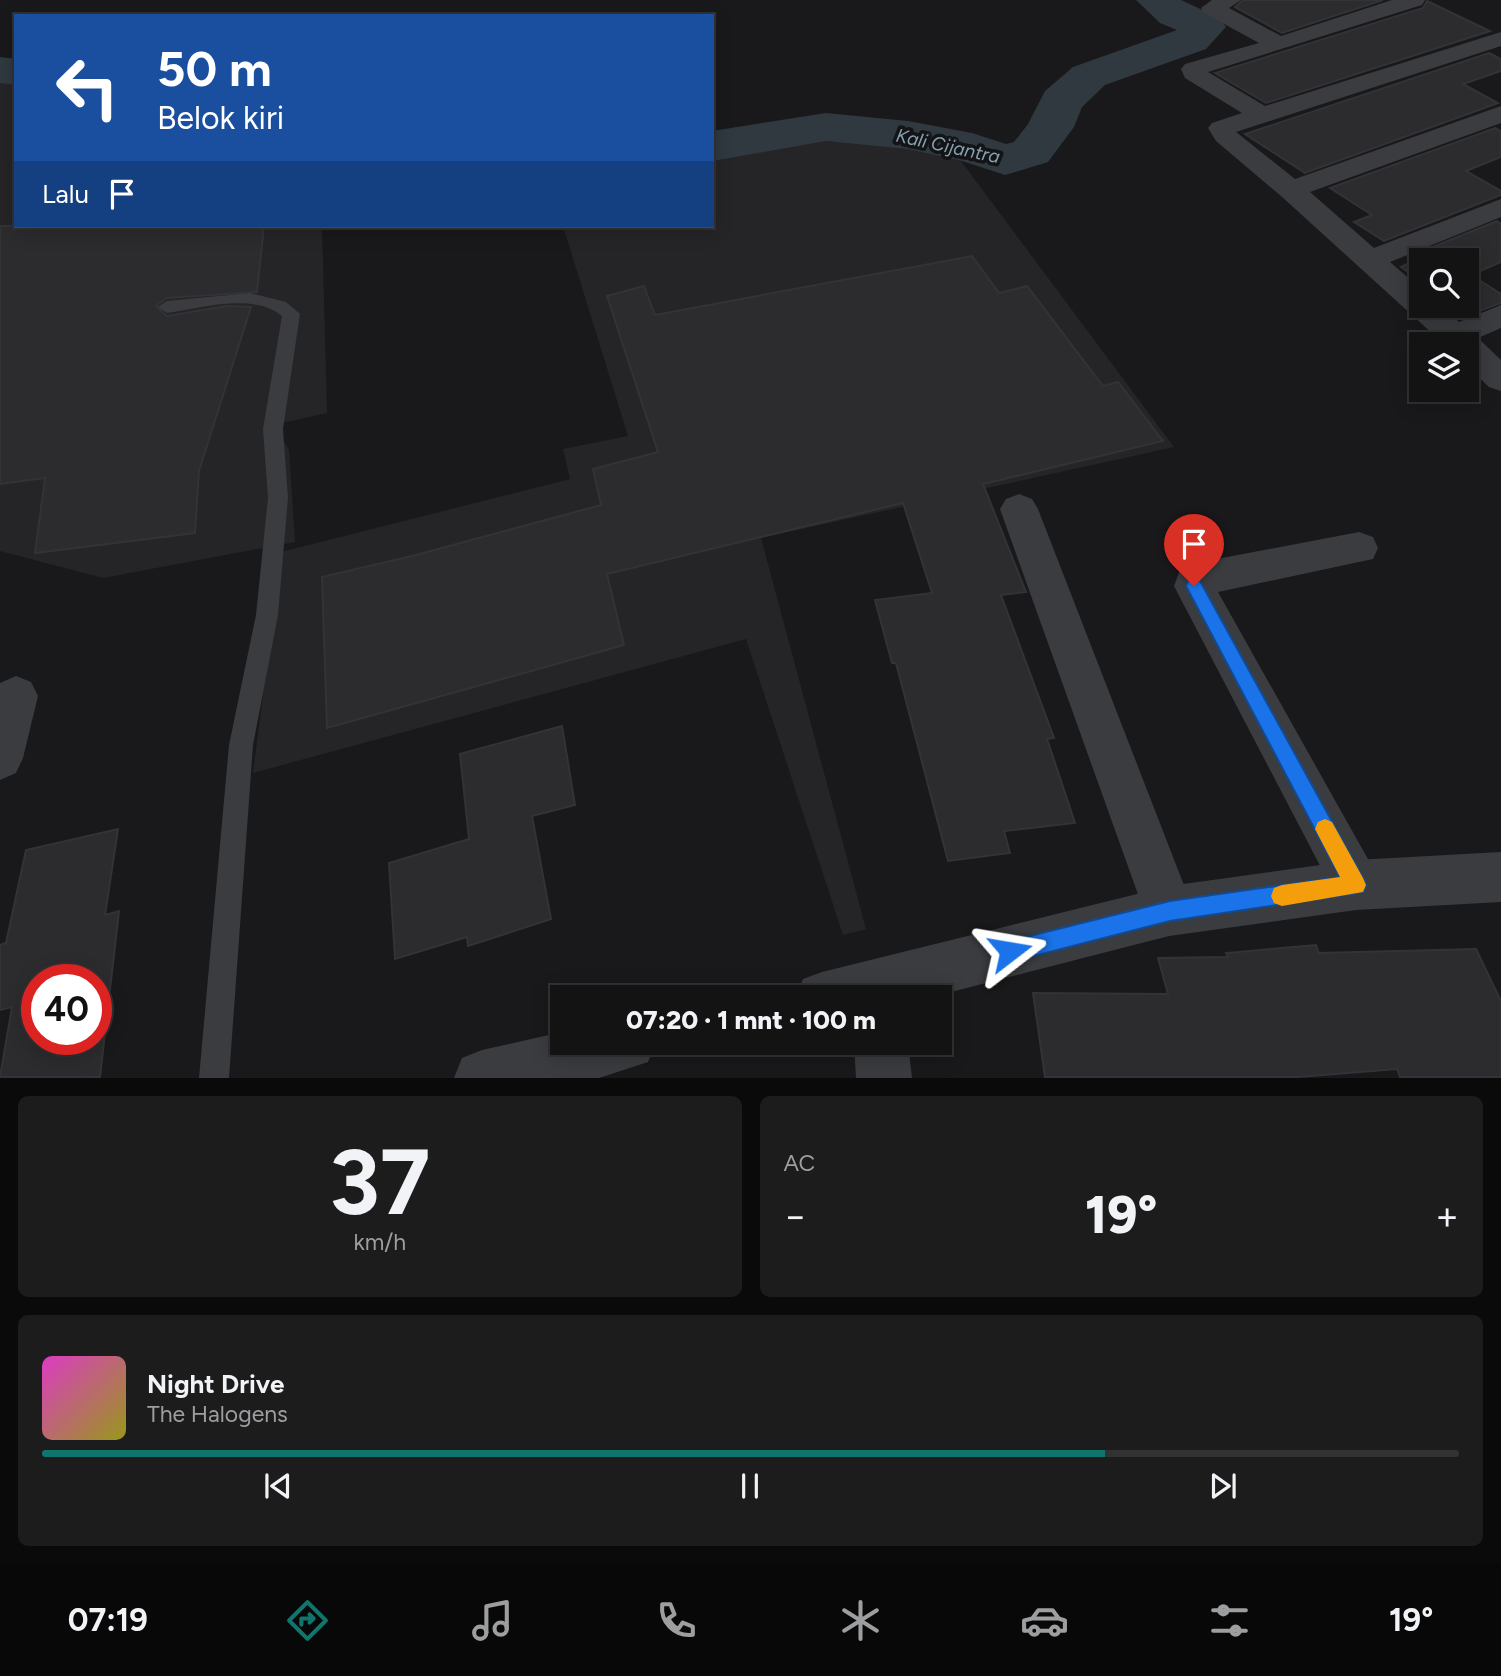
<!DOCTYPE html>
<html lang="id">
<head>
<meta charset="utf-8">
<style>
  :root { --surface:#131314; --page:#1c1c1d; --text:#f1f3f6; --muted:#9d9ea0; --line:#323234; --accent:#0f766e }
  body { margin:0; font-family:Figtree,sans-serif; background:var(--page); color:var(--text); height:100vh; display:flex; flex-direction:column; font-size:26px; white-space:nowrap }
  * { box-sizing:border-box; margin:0 }
  p { font-size:23px; color:var(--muted) }
  .icon { flex:none; width:38px; height:38px; fill:none; stroke:currentColor; stroke-width:2; stroke-linecap:round; stroke-linejoin:round }
  .map { position:relative; height:1078px; overflow:hidden }
  .side { display:flex; flex-direction:column; gap:18px; padding:18px; background:#0a0a0b; flex:1 }
  .side>* { flex:none }
  .top-card { position:absolute; left:14px; top:14px; width:700px; height:214px; border-radius:0px; box-shadow:0 4px 18px #0003,0 0 0 2px var(--line); background:#1a4fa0; color:#fff; overflow:hidden }
  .buttons { position:absolute; left:1409px; top:248px; display:grid; gap:14px }
  .buttons a { display:grid; place-items:center; width:70px; height:70px; border-radius:0px; background:var(--surface); box-shadow:0 4px 18px #0003,0 0 0 2px var(--line); font-size:35px }
  .speed { position:absolute; left:21px; top:964px; display:flex; gap:14px; font-size:35px; font-weight:700; text-align:center }
  .speed>* { display:grid; place-content:center; width:91px; height:91px; border-radius:50%; background:var(--surface); box-shadow:0 4px 18px #0003,0 0 0 2px var(--line); line-height:1 }
  .speed .limit { border:10px solid #d22; background:#fff; color:#111 }
  .pin { position:absolute; display:grid; place-items:center; width:60px; height:60px; color:#fff; margin:-72px -30px; border-radius:50% 50% 50% 0; rotate:-45deg; box-shadow:0 0 7px #0007 }
  .pin .icon { rotate:45deg }
  .me { position:absolute; width:77px; margin:-38px; rotate:76deg; stroke-linejoin:round; filter:drop-shadow(0 0 5px #0008) }
  .turn { display:flex; align-items:center; gap:24px; height:147px; padding:0 28px; font-size:32px }
  .turn .icon { width:91px; height:91px; stroke-width:2.5 }
  .turn b { display:block; font-size:49px; line-height:60px }
  .then { display:flex; align-items:center; height:66px; padding:0 28px; background:#0003; gap:14px; font-size:26px }
  .big { font-size:52px; font-weight:800; line-height:1.1 }
  .side .card { flex:1; display:flex; flex-direction:column; justify-content:center; gap:10px; min-width:0; padding:0 24px; border-radius:10px; background:var(--page) }
  .side .dial { align-items:center; gap:0 }
  .dial b { font-size:91px; line-height:1 }
  .song { display:flex; align-items:center; gap:21px }
  .cover { width:84px; height:84px; border-radius:10px; background:linear-gradient(135deg,hsl(310 70% 55%),hsl(60 70% 35%)) }
  .played { height:7px; border-radius:4px; background:linear-gradient(90deg,var(--accent) 75%,var(--line) 75%) }
  .keys { display:flex; justify-content:space-around; direction:ltr }
  .heat { display:flex; justify-content:space-between; align-items:center; font-size:38px; direction:ltr }
  .side .tiles { flex:1; display:grid; gap:18px; grid-template-columns:1fr 1fr }
  .card:last-child { grid-column:span 2 }
  .trip { position:absolute; left:550px; top:985px; width:402px; height:70px; border-radius:0px; background:var(--surface); box-shadow:0 4px 18px #0003,0 0 0 2px var(--line); font-weight:800; line-height:70px; text-align:center }
  .tabs { display:flex; height:112px; justify-content:space-around; align-items:center; background:#080808; color:var(--muted) }
  .tabs .icon { width:49px; height:49px }
  .tabs .on { color:var(--accent) }
  .tabs b { font-size:32px; color:var(--text) }
  .map>svg:first-child { display:block }
</style>
</head>
<body>
<div class="map">
<svg width="1501" height="1078" viewBox="0 0 1501 1078">
  <rect width="100%" height="100%" fill="#19191b"/>
  <g fill="#252528">
    <path d="M 0,78 L 16,80 L 16,226 L 322,226 L 327,413 L 273,425 L 289,450 L 295,542 L 103,578 L 0,551 Z"/>
    <path d="M 827,128 L 930,142 L 958,157 L 1174,447 L 761,538 L 866,929 L 843,935 L 746,639 L 253,773 L 281,552 L 570,479 L 563,449 L 628,436 L 563,226 L 712,226 L 712,148 Z"/>
  </g>
  <g fill="none" stroke-linecap="round" stroke-linejoin="round">
    <g fill="#2f393f" fill-rule="evenodd">
      <path d="M 1136,0 L 1181,0 L 1220,18 L 1226,27 L 1206,49 L 1105,85 L 1082,107 L 1074,127 L 1048,162 L 1022,170 L 1005,175 L 959,160 L 908,149 L 826,141 L 712,161 L 712,131 L 826,113 L 908,121 L 972,133 L 1006,144 L 1014,142 L 1028,124 L 1045,91 L 1073,67 L 1177,30 L 1160,23 Z"/>
      <path d="M 0,57 L 16,59 L 16,85 L 0,83 Z"/>
    </g>
  </g>
  <g fill="#2c2c2f" stroke="#333337" stroke-width="2" fill-rule="evenodd">
    <path d="M 1243,0 L 1383,0 L 1282,33 L 1235,7 Z"/>
    <path d="M 1427,1 L 1490,31 L 1266,103 L 1215,73 L 1423,8 Z"/>
    <path d="M 1489,53 L 1501,59 L 1501,71 L 1463,84 L 1498,103 L 1305,173 L 1245,134 Z"/>
    <path d="M 1495,128 L 1501,131 L 1501,157 L 1466,171 L 1501,191 L 1501,195 L 1384,241 L 1354,222 L 1372,215 L 1330,188 Z"/>
    <path d="M 1497,221 L 1501,224 L 1501,262 L 1471,275 L 1501,294 L 1501,303 L 1471,314 L 1459,306 L 1466,306 L 1466,261 L 1421,261 L 1421,281 L 1401,267 L 1414,261 L 1408,257 Z"/>
    <path d="M 0,226 L 264,226 L 257,292 L 167,298 L 156,306 L 167,316 L 227,306 L 251,307 L 199,471 L 195,533 L 35,553 L 45,478 L 0,484 Z"/>
    <path d="M 972,256 L 999,293 L 1027,286 L 1103,386 L 1118,382 L 1163,441 L 983,484 L 1026,592 L 1001,595 L 1054,738 L 1047,739 L 1075,823 L 1004,831 L 1010,853 L 948,861 L 896,663 L 892,663 L 875,600 L 932,593 L 903,503 L 607,574 L 624,645 L 327,728 L 322,577 L 416,555 L 601,505 L 593,469 L 658,452 L 607,296 L 644,286 L 655,315 Z"/>
    <path d="M 562,726 L 575,805 L 532,816 L 551,919 L 468,946 L 467,937 L 395,959 L 389,863 L 469,839 L 460,754 Z"/>
    <path d="M 118,829 L 105,915 L 119,911 L 100,1077 L 0,1077 L 12,1007 L 0,1010 L 0,945 L 6,943 L 26,850 ZM 37,980 L 96,980 L 96,1040 L 37,1040 Z"/>
    <path d="M 1316,945 L 1319,953 L 1476,949 L 1501,1001 L 1501,1077 L 1400,1077 L 1397,1069 L 1298,1077 L 1045,1077 L 1033,993 L 1168,994 L 1158,958 L 1228,957 L 1226,953 Z"/>
  </g>
  <g fill="none" stroke-linecap="round" stroke-linejoin="round">
    <path fill="#3a3c40" fill-rule="evenodd" d="M 250,293 L 286,302 L 300,314 L 283,429 L 288,498 L 278,615 L 253,745 L 229,1078 L 199,1078 L 229,745 L 256,615 L 268,498 L 263,429 L 282,316 C 252,292 202,308 167,313 L 158,307 L 167,301 Z"/>
    <g fill="#3a3c40" fill-rule="evenodd">
      <path d="M 1212,0 L 1241,0 L 1229,8 L 1281,36 L 1392,0 L 1425,0 L 1422,5 L 1208,72 L 1265,106 L 1501,32 L 1501,46 L 1236,132 L 1295,179 L 1501,106 L 1501,123 L 1310,192 L 1374,248 L 1501,199 L 1501,217 L 1390,262 L 1421,289 L 1421,306 L 1441,306 L 1459,322 L 1501,305 L 1501,328 L 1478,338 L 1501,360 L 1501,391 L 1489,387 L 1466,365 L 1466,345 L 1445,345 L 1281,196 L 1216,141 L 1208,128 L 1212,123 L 1242,113 L 1185,78 L 1181,69 L 1185,64 L 1259,43 L 1204,13 L 1201,8 Z"/>
      <path d="M 1019,494 L 1032,499 L 1038,509 L 1194,911 L 1187,929 L 1169,936 L 1151,929 L 1144,911 L 1000,509 L 1006,499 Z"/>
      <path d="M 1359,532 L 1373,537 L 1378,548 L 1373,559 L 1218,592 L 1373,868 L 1381,885 L 1373,902 L 1356,910 L 1339,902 L 1174,586 L 1180,570 L 1201,562 Z"/>
      <path d="M 16,676 L 31,682 L 38,696 L 23,758 L 16,773 L 0,780 L 0,683 Z"/>
      <path d="M 854,1043 L 908,1043 L 912,1078 L 856,1078 Z"/>
    </g>
    <g fill="#3a3c40" fill-rule="evenodd">
      <path d="M 1501,852 L 1501,902 L 1356,910 L 1169,936 L 928,998 L 796,998 L 803,979 L 822,972 L 1169,886 L 1356,860 Z"/>
      <path d="M 562,1032 L 562,1043 L 656,1043 L 648,1062 L 599,1078 L 454,1078 L 462,1058 L 482,1050 Z"/>
    </g>
  </g>
  <path fill="#1a73e8" stroke="#114b97" stroke-width="2" d="M 1194,579 L 1200,581 L 1363,878 L 1366,885 L 1363,892 L 1170,921 L 1010,962 L 1002,959 L 999,951 L 1002,944 L 1010,941 L 1170,901 L 1340,877 L 1186,586 L 1188,581 Z"/>
  <path fill="#f59e0b" d="M 1325,819 L 1332,822 L 1363,878 L 1366,885 L 1363,892 L 1282,906 L 1274,903 L 1271,896 L 1274,888 L 1282,885 L 1340,877 L 1315,829 L 1318,822 Z"/>
  <g text-anchor="middle" dominant-baseline="central" stroke-width="7" stroke-linejoin="round" paint-order="stroke">
    <g font-size="19" font-style="italic" fill="#85a2b3" stroke="#141416">
      <text transform="translate(948 146) rotate(12)">Kali Cijantra</text>
    </g>
  </g>
</svg>
<div class="buttons">
<a><svg class="icon" aria-label="search" viewBox="0 0 24 24"><circle cx="10" cy="10" r="6"/><path d="M15 15l6 6"/></svg></a>
<a><svg class="icon" aria-label="layers" viewBox="0 0 24 24"><path d="M12 4l9 5-9 5-9-5zM3 14l9 5 9-5"/></svg></a>
</div>
<div class="speed"><div class="limit">40</div></div>
<div class="pin" style="left:1194px;top:586px;background:#d93025"><svg class="icon" aria-label="arrive" viewBox="0 0 24 24"><path d="M6 21V4h12l-3 4 3 4H6"/></svg></div>
<svg class="me" style="left:1010px;top:951px" viewBox="-20 -20 40 40"><path d="M0-17L14 15 0 8-14 15z" fill="#1a73e8" stroke="#fff" stroke-width="4"/></svg>
<div class="trip">07:20 · 1 mnt · 100 m</div>
<div class="top-card">
<div class="turn"><svg class="icon" aria-label="left" viewBox="0 0 24 24"><path d="M17 20v-9H6M10 6l-5 5 5 5"/></svg><div><b>50 m</b>Belok kiri</div></div>
<div class="then">Lalu<svg class="icon" aria-label="arrive" viewBox="0 0 24 24"><path d="M6 21V4h12l-3 4 3 4H6"/></svg></div>
</div>
</div>
<section class="side">
<div class="tiles">
<div class="card dial"><b>37</b><p>km/h</p></div>
<div class="card"><p>AC</p>
<div class="heat"><a>−</a><b class="big">19°</b><a>+</a></div>
</div>
<div class="card">
<div class="song"><i class="cover"></i><div><b>Night Drive</b><p>The Halogens</p></div></div>
<div class="played"></div>
<div class="keys"><svg class="icon" aria-label="previous" viewBox="0 0 24 24"><path d="M18 5L8 12l10 7zM5 5v14"/></svg><svg class="icon" aria-label="pause" viewBox="0 0 24 24"><path d="M8 5v14M16 5v14"/></svg><svg class="icon" aria-label="next" viewBox="0 0 24 24"><path d="M6 5l10 7-10 7zM19 5v14"/></svg></div>
</div>
</div>
</section>
<nav class="tabs">
<b>07:19</b>
<svg class="icon on" aria-label="directions" viewBox="0 0 24 24"><path d="M12 3l9 9-9 9-9-9zM9 14v-3h6M13 9l2 2-2 2"/></svg>
<svg class="icon" aria-label="music" viewBox="0 0 24 24"><path d="M9 18V5l10-2v13"/><circle cx="6" cy="18" r="3"/><circle cx="16" cy="16" r="3"/></svg>
<svg class="icon" aria-label="phone" viewBox="0 0 24 24"><path d="M5 4h4l2 5-3 2q2 4 5 5l2-3 5 2v4C11 20 4 13 5 4z"/></svg>
<svg class="icon" aria-label="climate" viewBox="0 0 24 24"><path d="M12 3v18M4 7l16 10M4 17L20 7"/></svg>
<svg class="icon" aria-label="car" viewBox="0 0 24 24"><path d="M5 17H2v-5l4-1 3-4h7l3 4 3 1v5h-3M9 17h6M6 11h13"/><circle cx="7" cy="17" r="2"/><circle cx="17" cy="17" r="2"/></svg>
<svg class="icon" aria-label="filters" viewBox="0 0 24 24"><path d="M4 7h16M4 17h16"/><circle cx="9" cy="7" r="2"/><circle cx="15" cy="17" r="2"/></svg>
<b>19°</b>
</nav>
</body>
</html>
